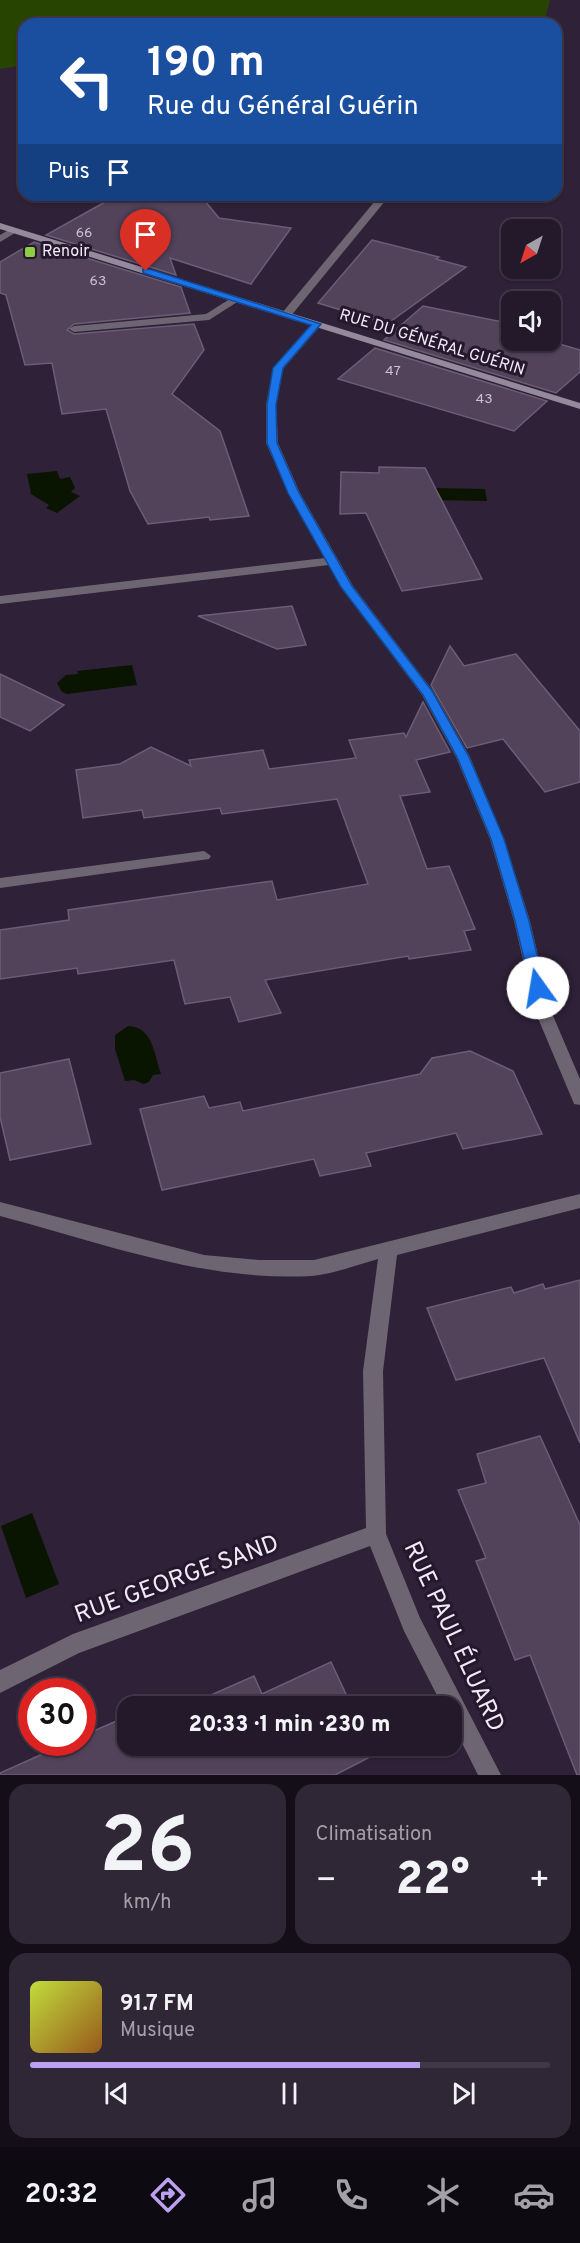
<!DOCTYPE html>
<html lang="fr">
<head>
<meta charset="utf-8">
<style>
  :root { --surface:#23192a; --page:#2f2636; --text:#f1f3f6; --muted:#a3a0a8; --line:#403847; --accent:#bca0f2 }
  body { margin:0; font-family:Overpass,sans-serif; background:var(--page); color:var(--text); height:100vh; display:flex; flex-direction:column; font-size:22px; white-space:nowrap }
  * { box-sizing:border-box; margin:0 }
  p { font-size:20px; color:var(--muted) }
  .icon { flex:none; width:33px; height:33px; fill:none; stroke:currentColor; stroke-width:2; stroke-linecap:round; stroke-linejoin:round }
  .map { position:relative; height:1775px; overflow:hidden }
  .side { display:flex; flex-direction:column; gap:9px; padding:9px; background:#130e17; flex:1 }
  .side>* { flex:none }
  .hud { position:absolute; left:18px; top:18px; width:544px; height:183px; border-radius:18px; box-shadow:0 2px 4px #0004,0 0 0 2px var(--line); background:#1a4fa0; color:#fff; overflow:hidden }
  .needle { width:39px; rotate:219deg }
  .buttons { position:absolute; left:501px; top:219px; display:grid; gap:12px }
  .buttons a { display:grid; place-items:center; width:60px; height:60px; border-radius:12px; background:var(--surface); box-shadow:0 2px 4px #0004,0 0 0 2px var(--line); font-size:30px }
  .speed { position:absolute; left:18px; top:1678px; display:flex; gap:12px; font-size:30px; font-weight:700; text-align:center }
  .speed>* { display:grid; place-content:center; width:78px; height:78px; border-radius:50%; background:var(--surface); box-shadow:0 2px 4px #0004,0 0 0 2px var(--line); line-height:1 }
  .speed .limit { border:9px solid #d22; background:#fff; color:#111 }
  .pin { position:absolute; display:grid; place-items:center; width:51px; height:51px; color:#fff; margin:-62px -26px; border-radius:50% 50% 50% 0; rotate:-45deg; box-shadow:0 0 6px #0007 }
  .pin .icon { rotate:45deg }
  .me { position:absolute; width:66px; margin:-33px; rotate:347deg; stroke-linejoin:round; filter:drop-shadow(0 0 4px #0008) }
  .turn { display:flex; align-items:center; gap:21px; height:126px; padding:0 30px; font-size:27px }
  .turn .icon { width:78px; height:78px; stroke-width:2.5 }
  .turn b { display:block; font-size:42px; line-height:51px }
  .then { display:flex; align-items:center; height:57px; padding:0 30px; background:#0003; gap:12px; font-size:22px }
  .big { font-size:45px; font-weight:800; line-height:1.1 }
  .side .widget { flex:1; display:flex; flex-direction:column; justify-content:center; gap:9px; min-width:0; padding:0 21px; border-radius:18px; background:var(--page) }
  .side .dial { align-items:center; gap:0 }
  .dial b { font-size:78px; line-height:1 }
  .song { display:flex; align-items:center; gap:18px }
  .cover { width:72px; height:72px; border-radius:9px; background:linear-gradient(135deg,hsl(70 70% 55%),hsl(30 70% 35%)) }
  .played { height:6px; border-radius:3px; background:linear-gradient(90deg,var(--accent) 75%,var(--line) 75%) }
  .keys { display:flex; justify-content:space-around; direction:ltr }
  .heat { display:flex; justify-content:space-between; align-items:center; font-size:33px; direction:ltr }
  .side .tiles { flex:1; display:grid; gap:9px; grid-template-columns:1fr 1fr }
  .widget:last-child { grid-column:span 2 }
  .trip { position:absolute; left:117px; top:1696px; width:345px; height:60px; border-radius:18px; background:var(--surface); box-shadow:0 2px 4px #0004,0 0 0 2px var(--line); font-weight:800; line-height:60px; text-align:center }
  .menu { display:flex; height:96px; justify-content:space-around; align-items:center; background:#0e0a11; color:var(--muted) }
  .menu .icon { width:42px; height:42px }
  .menu .selected { color:var(--accent) }
  .menu b { font-size:27px; color:var(--text) }
  .map>svg:first-child { display:block }
</style>
</head>
<body>
<div class="map">
<svg width="580" height="1775" viewBox="0 0 580 1775">
  <rect width="100%" height="100%" fill="#2f2138"/>
  <path fill="#274400" d="M 0,0 L 550,0 L 544,24 L 24,24 L 24,65 L 0,69 Z"/>
  <g fill="#091500">
    <path d="M 57,471 L 60,479 L 70,477 L 75,488 L 71,492 L 80,496 L 57,513 L 46,508 L 49,505 L 31,494 L 27,474 Z"/>
    <path d="M 434,488 L 485,489 L 487,501 L 435,500 Z"/>
    <path d="M 132,665 L 137,685 L 67,694 L 62,692 L 57,683 L 66,675 L 78,674 L 77,671 Z"/>
    <path d="M 128,1026 C 153,1027 154,1054 161,1074 L 153,1075 L 149,1082 L 144,1084 L 134,1080 L 125,1081 L 115,1049 L 115,1035 Z"/>
    <path d="M 32,1513 L 59,1584 L 26,1598 L 1,1526 Z"/>
  </g>
  <g fill="#52435b" stroke="#6c5d76" stroke-width="1.5">
    <path d="M 125,195 L 200,195 L 219,218 L 291,228 L 251,284 L 170,258 L 176,275 L 46,235 L 105,202 Z"/>
    <path d="M 372,240 L 439,257 L 436,259 L 466,267 L 387,324 L 318,303 Z"/>
    <path d="M 34,242 L 181,287 L 190,313 L 74,324 L 67,330 L 74,334 L 194,324 L 204,350 L 172,394 L 220,431 L 249,516 L 210,520 L 209,517 L 148,524 L 130,491 L 106,409 L 62,414 L 52,363 L 25,365 L 6,295 L 0,293 L 0,262 Z"/>
    <path d="M 423,306 L 512,324 L 512,340 L 546,340 L 580,350 L 580,372 L 556,393 L 384,340 Z"/>
    <path d="M 375,348 L 547,401 L 514,431 L 338,379 Z"/>
    <path d="M 379,467 L 425,468 L 482,579 L 402,591 L 366,513 L 340,514 L 341,472 L 379,473 Z"/>
    <path d="M 292,606 L 306,645 L 277,649 L 198,616 Z"/>
    <path d="M 450,646 L 464,666 L 516,654 L 580,731 L 580,782 L 545,792 L 503,739 L 467,748 L 431,685 Z"/>
    <path d="M 0,674 L 64,705 L 30,731 L 0,717 Z"/>
    <path d="M 423,702 L 450,752 L 416,760 L 430,792 L 400,796 L 427,869 L 449,866 L 475,929 L 464,931 L 471,950 L 409,959 L 408,956 L 265,980 L 281,1013 L 239,1022 L 230,997 L 185,1004 L 174,960 L 78,974 L 77,968 L 0,979 L 0,930 L 69,920 L 68,910 L 272,881 L 277,900 L 368,884 L 337,799 L 222,814 L 220,808 L 144,818 L 142,810 L 83,818 L 76,770 L 120,764 L 151,747 L 191,766 L 189,760 L 263,750 L 269,769 L 356,758 L 349,740 L 404,733 L 406,737 Z"/>
    <path d="M 470,1051 L 513,1071 L 542,1134 L 463,1149 L 456,1133 L 366,1153 L 371,1166 L 320,1176 L 314,1159 L 162,1190 L 140,1109 L 204,1096 L 209,1108 L 240,1102 L 243,1111 L 420,1074 L 432,1058 Z"/>
    <path d="M 69,1059 L 91,1144 L 10,1160 L 0,1117 L 0,1073 Z"/>
    <path d="M 580,1280 L 580,1443 L 544,1358 L 456,1380 L 427,1308 L 511,1287 L 514,1293 L 543,1284 L 545,1289 Z"/>
    <path d="M 540,1436 L 580,1525 L 580,1775 L 577,1775 L 530,1655 L 515,1660 L 476,1561 L 486,1558 L 458,1490 L 486,1483 L 477,1454 Z"/>
    <path d="M 331,1662 L 352,1707 L 184,1707 L 254,1676 L 262,1694 Z"/>
    <path d="M 128,1716 L 128,1746 L 370,1746 L 374,1755 L 335,1775 L 0,1775 L 0,1773 L 67,1743 L 82,1743 L 82,1736 Z"/>
  </g>
  <g fill="none" stroke-linecap="round" stroke-linejoin="round">
    <g fill="#6d6672" fill-rule="evenodd">
      <path d="M 380,195 L 390,195 L 290,317 L 282,317 L 282,313 Z"/>
      <path d="M 12,228 L 20,230 L 0,242 L 0,235 Z"/>
      <path d="M 233,297 L 242,299 L 209,320 L 74,332 L 69,329 L 74,326 L 206,314 Z"/>
      <path d="M 313,322 L 322,324 L 283,369 L 276,405 L 278,443 L 300,493 L 353,586 L 433,691 L 470,757 L 504,839 L 530,921 L 551,1011 L 580,1079 L 580,1105 L 574,1104 L 572,1099 L 535,1011 L 514,921 L 490,839 L 456,757 L 422,695 L 343,590 L 329,565 L 0,604 L 0,596 L 325,558 L 288,493 L 266,443 L 266,405 L 273,368 Z"/>
      <path d="M 204,851 L 211,856 L 209,859 L 0,888 L 0,878 Z"/>
      <path d="M 580,1194 L 580,1208 L 397,1255 L 383,1371 L 386,1534 L 420,1618 L 501,1775 L 478,1775 L 452,1723 L 452,1707 L 443,1707 L 404,1631 L 370,1546 L 79,1653 L 0,1693 L 0,1670 L 73,1634 L 366,1528 L 363,1371 L 378,1259 C 357,1265 333,1274 312,1276 C 205,1282 102,1243 0,1216 L 0,1202 L 204,1255 L 259,1260 L 314,1260 Z"/>
    </g>
    <path fill="#958a9c" fill-rule="evenodd" d="M 0,223 L 580,403 L 580,409 L 0,229 Z"/>
  </g>
  <path fill="#1a73e8" stroke="#114b97" stroke-width="1.5" d="M 143,269 L 149,269 L 321,324 L 283,368 L 276,405 L 277,443 L 299,493 L 352,586 L 432,691 L 469,757 L 504,839 L 529,921 L 545,988 L 543,992 L 538,994 L 531,988 L 515,921 L 491,839 L 457,757 L 423,695 L 341,587 L 288,493 L 267,443 L 267,405 L 273,368 L 311,325 L 143,273 Z"/>
  <rect fill="#8dce44" stroke="#25182d" stroke-width="2" x="24" y="246" width="12" height="12" rx="3"/>
  <g text-anchor="middle" dominant-baseline="central" stroke-width="6" stroke-linejoin="round" paint-order="stroke">
    <g font-size="14" fill="#cac0d1">
      <text x="84" y="233">66</text>
      <text x="98" y="281">63</text>
      <text x="393" y="371">47</text>
      <text x="484" y="399">43</text>
    </g>
    <g font-size="16" fill="#f2e9f8" stroke="#25182d" text-anchor="start">
      <text x="42" y="252">Renoir</text>
    </g>
    <g font-size="16" fill="#f2e9f8" stroke="#25182d">
      <text transform="translate(432 343) rotate(17)">RUE DU GÉNÉRAL GUÉRIN</text>
    </g>
    <g font-size="24" fill="#f2e9f8" stroke="#25182d">
      <text transform="translate(177 1580) rotate(-20)">RUE GEORGE SAND</text>
      <text transform="translate(453 1637) rotate(65)">RUE PAUL ÉLUARD</text>
    </g>
  </g>
</svg>
<div class="buttons">
<a><svg class="needle" viewBox="-14 -14 28 28"><path d="M0-13l5 13h-10z" fill="#e53935"/><path d="M0 13l5-13h-10z" fill="#a3a0a8"/></svg></a>
<a><svg class="icon" aria-label="sound" viewBox="0 0 24 24"><path d="M4 9h4l5-4v14l-5-4H4zM17 9q2 3 0 6"/></svg></a>
</div>
<div class="speed"><div class="limit">30</div></div>
<div class="pin" style="left:146px;top:271px;background:#d93025"><svg class="icon" aria-label="arrive" viewBox="0 0 24 24"><path d="M6 21V4h12l-3 4 3 4H6"/></svg></div>
<svg class="me" style="left:538px;top:988px" viewBox="-20 -20 40 40"><circle r="19" fill="#fff"/><path d="M0-13L10 11 0 6-10 11z" fill="#1a73e8"/></svg>
<div class="trip">20:33 · 1 min · 230 m</div>
<div class="hud">
<div class="turn"><svg class="icon" aria-label="left" viewBox="0 0 24 24"><path d="M17 20v-9H6M10 6l-5 5 5 5"/></svg><div><b>190 m</b>Rue du Général Guérin</div></div>
<div class="then">Puis<svg class="icon" aria-label="arrive" viewBox="0 0 24 24"><path d="M6 21V4h12l-3 4 3 4H6"/></svg></div>
</div>
</div>
<section class="side">
<div class="tiles">
<div class="widget dial"><b>26</b><p>km/h</p></div>
<div class="widget"><p>Climatisation</p>
<div class="heat"><a>−</a><b class="big">22°</b><a>+</a></div>
</div>
<div class="widget">
<div class="song"><i class="cover"></i><div><b>91.7 FM</b><p>Musique</p></div></div>
<div class="played"></div>
<div class="keys"><svg class="icon" aria-label="previous" viewBox="0 0 24 24"><path d="M18 5L8 12l10 7zM5 5v14"/></svg><svg class="icon" aria-label="pause" viewBox="0 0 24 24"><path d="M8 5v14M16 5v14"/></svg><svg class="icon" aria-label="next" viewBox="0 0 24 24"><path d="M6 5l10 7-10 7zM19 5v14"/></svg></div>
</div>
</div>
</section>
<nav class="menu">
<b>20:32</b>
<svg class="icon selected" aria-label="directions" viewBox="0 0 24 24"><path d="M12 3l9 9-9 9-9-9zM9 14v-3h6M13 9l2 2-2 2"/></svg>
<svg class="icon" aria-label="music" viewBox="0 0 24 24"><path d="M9 18V5l10-2v13"/><circle cx="6" cy="18" r="3"/><circle cx="16" cy="16" r="3"/></svg>
<svg class="icon" aria-label="phone" viewBox="0 0 24 24"><path d="M5 4h4l2 5-3 2q2 4 5 5l2-3 5 2v4C11 20 4 13 5 4z"/></svg>
<svg class="icon" aria-label="climate" viewBox="0 0 24 24"><path d="M12 3v18M4 7l16 10M4 17L20 7"/></svg>
<svg class="icon" aria-label="car" viewBox="0 0 24 24"><path d="M5 17H2v-5l4-1 3-4h7l3 4 3 1v5h-3M9 17h6M6 11h13"/><circle cx="7" cy="17" r="2"/><circle cx="17" cy="17" r="2"/></svg>
</nav>
</body>
</html>
